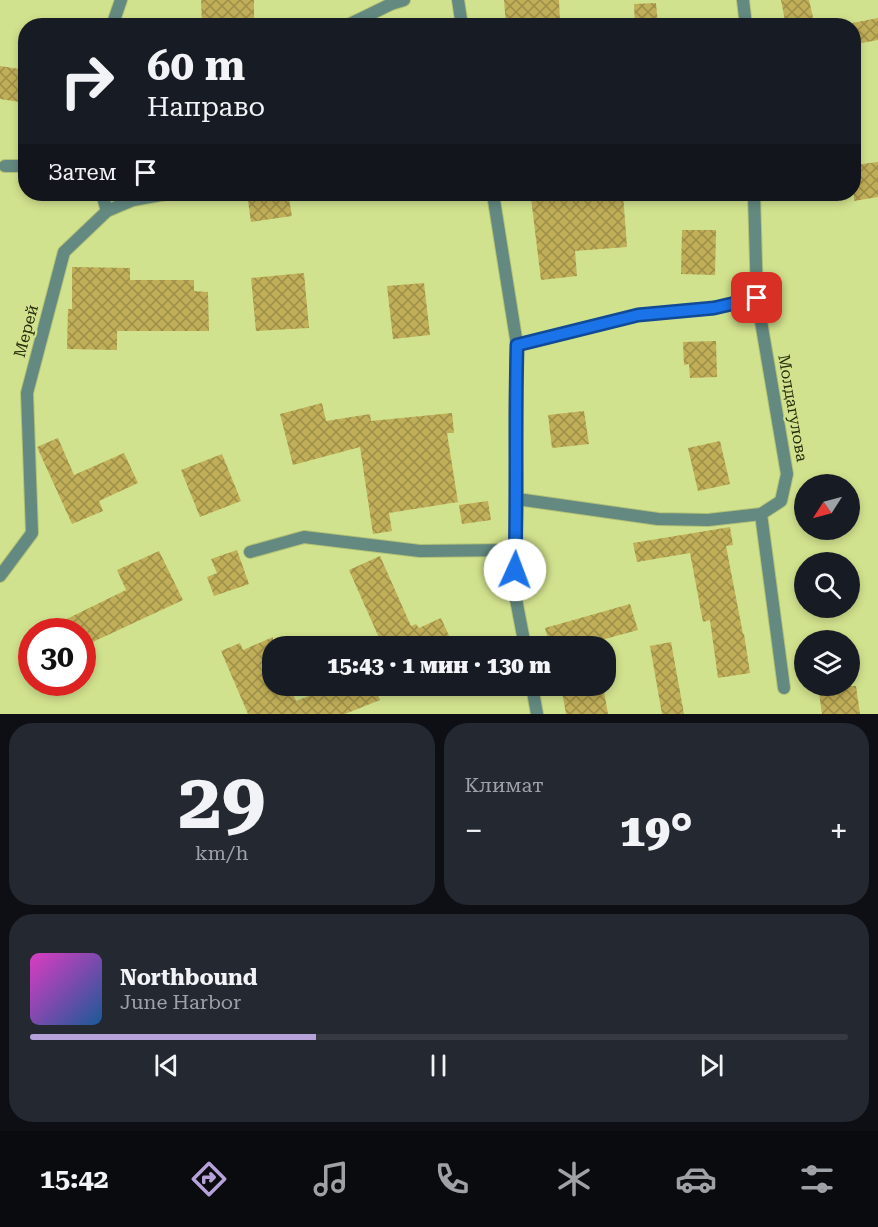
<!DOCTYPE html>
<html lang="ru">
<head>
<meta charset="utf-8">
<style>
  :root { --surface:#171b24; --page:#242831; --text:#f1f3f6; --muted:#9ea1a6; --line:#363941; --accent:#b6a2d9 }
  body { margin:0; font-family:"Roboto Serif",serif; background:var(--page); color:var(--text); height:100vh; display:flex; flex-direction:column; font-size:22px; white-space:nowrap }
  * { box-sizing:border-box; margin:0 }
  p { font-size:20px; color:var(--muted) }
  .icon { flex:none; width:33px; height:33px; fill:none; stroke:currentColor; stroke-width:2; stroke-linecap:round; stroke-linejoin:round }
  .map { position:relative; height:714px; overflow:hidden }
  .sheet { display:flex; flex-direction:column; gap:9px; padding:9px; background:#0d0f14; flex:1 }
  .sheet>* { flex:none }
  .banner { position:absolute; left:18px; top:18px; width:843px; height:183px; border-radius:24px; box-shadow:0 3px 9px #0003; background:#171b24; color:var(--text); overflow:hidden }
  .needle { width:39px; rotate:234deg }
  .fabs { position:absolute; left:794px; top:474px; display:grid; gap:12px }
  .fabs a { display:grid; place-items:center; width:66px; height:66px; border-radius:50%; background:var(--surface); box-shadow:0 3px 9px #0003; font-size:30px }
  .speed { position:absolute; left:18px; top:618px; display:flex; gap:12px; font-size:30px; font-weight:700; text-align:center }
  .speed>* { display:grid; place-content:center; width:78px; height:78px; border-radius:50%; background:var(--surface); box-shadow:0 3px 9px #0003; line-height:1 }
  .speed .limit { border:9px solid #d22; background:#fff; color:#111 }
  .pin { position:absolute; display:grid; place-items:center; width:51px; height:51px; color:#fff; margin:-26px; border-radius:12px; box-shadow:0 3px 9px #0006 }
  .me { position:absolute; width:66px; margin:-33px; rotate:2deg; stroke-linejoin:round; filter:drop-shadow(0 0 4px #0008) }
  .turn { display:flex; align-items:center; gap:21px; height:126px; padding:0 30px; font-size:27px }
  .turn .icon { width:78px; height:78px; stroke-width:2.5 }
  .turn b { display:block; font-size:42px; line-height:51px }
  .then { display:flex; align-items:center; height:57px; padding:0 30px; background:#0003; gap:12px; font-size:22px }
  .big { font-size:45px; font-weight:800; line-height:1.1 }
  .sheet .widget { flex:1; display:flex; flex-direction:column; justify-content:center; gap:9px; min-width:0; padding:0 21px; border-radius:24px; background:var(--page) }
  .sheet .dial { align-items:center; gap:0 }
  .dial b { font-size:78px; line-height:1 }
  .song { display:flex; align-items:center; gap:18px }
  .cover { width:72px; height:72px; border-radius:9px; background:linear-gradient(135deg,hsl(310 70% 55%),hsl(210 70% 35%)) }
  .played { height:6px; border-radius:3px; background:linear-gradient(90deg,var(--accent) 35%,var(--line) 35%) }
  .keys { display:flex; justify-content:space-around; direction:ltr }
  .heat { display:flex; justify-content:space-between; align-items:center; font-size:33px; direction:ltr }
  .sheet .tiles { flex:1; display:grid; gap:9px; grid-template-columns:1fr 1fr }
  .widget:last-child { grid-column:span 2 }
  .trip { position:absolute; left:262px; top:636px; width:354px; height:60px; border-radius:24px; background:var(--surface); box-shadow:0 3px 9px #0003; font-weight:800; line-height:60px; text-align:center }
  .dock { display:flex; height:96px; justify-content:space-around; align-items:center; background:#090b0e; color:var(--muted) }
  .dock .icon { width:42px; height:42px }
  .dock .active { color:var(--accent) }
  .dock b { font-size:27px; color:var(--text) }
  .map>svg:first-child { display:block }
</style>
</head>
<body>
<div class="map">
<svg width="878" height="714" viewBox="0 0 878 714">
  <defs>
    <pattern id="building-cross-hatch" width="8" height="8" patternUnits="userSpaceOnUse" patternTransform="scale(1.5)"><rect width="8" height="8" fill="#c0ae58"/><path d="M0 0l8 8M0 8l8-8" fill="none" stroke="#9c8e47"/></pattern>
  </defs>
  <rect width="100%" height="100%" fill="#d1e28e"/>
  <g fill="url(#building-cross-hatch)">
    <path d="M 201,0 L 254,0 L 254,21 L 202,23 Z"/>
    <path d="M 504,0 L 559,0 L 560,23 L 506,26 Z"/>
    <path d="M 781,0 L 809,0 L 815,26 L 786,26 Z"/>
    <path d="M 656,3 L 658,26 L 635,26 L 634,4 Z"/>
    <path d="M 878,18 L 878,40 L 856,44 L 852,23 Z"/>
    <path d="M 0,66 L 26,70 L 26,103 L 0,99 Z"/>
    <path d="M 878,162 L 878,197 L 854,201 L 854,165 Z"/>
    <path d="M 247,194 L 288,194 L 292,216 L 251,222 Z"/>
    <path d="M 591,194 L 623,194 L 627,247 L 575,251 L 577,276 L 541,280 L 531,198 Z"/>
    <path d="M 682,230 L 716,230 L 715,275 L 681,274 Z"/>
    <path d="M 72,267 L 130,268 L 130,280 L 194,280 L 194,291 L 208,292 L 209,331 L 117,331 L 117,350 L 67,349 L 68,309 L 72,309 Z"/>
    <path d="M 304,273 L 309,328 L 256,331 L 251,278 Z"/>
    <path d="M 424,283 L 430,335 L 393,339 L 387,286 Z"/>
    <path d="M 716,341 L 717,377 L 690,378 L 689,364 L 684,365 L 683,342 Z"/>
    <path d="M 322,403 L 326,421 L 370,414 L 371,421 L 452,413 L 454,433 L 447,433 L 458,502 L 389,513 L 392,531 L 373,534 L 360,447 L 293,465 L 280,414 Z"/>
    <path d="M 584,411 L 589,444 L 552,448 L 548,415 Z"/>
    <path d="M 58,438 L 74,475 L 124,453 L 138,483 L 99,501 L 103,511 L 72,524 L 37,447 Z"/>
    <path d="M 720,441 L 730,484 L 698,491 L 688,448 Z"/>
    <path d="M 222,454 L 241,501 L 200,517 L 181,470 Z"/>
    <path d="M 488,501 L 491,520 L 462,524 L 459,505 Z"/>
    <path d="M 730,527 L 733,545 L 726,546 L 743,634 L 744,634 L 750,673 L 718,678 L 710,620 L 703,622 L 690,553 L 637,562 L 633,543 Z"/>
    <path d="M 237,550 L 249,584 L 214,596 L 207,577 L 217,573 L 211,559 Z"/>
    <path d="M 159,551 L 183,600 L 82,647 L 82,632 L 40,632 L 126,590 L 117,570 Z"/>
    <path d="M 380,556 L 411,626 L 416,624 L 419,628 L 441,618 L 450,638 L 431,646 L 366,646 L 380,640 L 349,570 Z"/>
    <path d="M 630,604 L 638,630 L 579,646 L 550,646 L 545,628 Z"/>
    <path d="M 273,637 L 273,686 L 289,686 L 296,701 L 334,686 L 374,686 L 380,700 L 345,714 L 248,714 L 221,651 L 240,643 L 243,650 Z"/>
    <path d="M 671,642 L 684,714 L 662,714 L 650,646 Z"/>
    <path d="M 561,686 L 603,686 L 608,714 L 566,714 Z"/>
    <path d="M 818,686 L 856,686 L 860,714 L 822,714 Z"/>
  </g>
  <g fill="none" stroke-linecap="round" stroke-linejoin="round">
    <g stroke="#b2c176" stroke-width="14">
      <g id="lane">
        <path d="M 5,166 L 26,166"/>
        <path d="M 250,552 L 304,537 L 420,551 L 516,550"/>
      </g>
    </g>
    <g stroke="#b2c176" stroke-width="14">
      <g id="street">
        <path d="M 458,0 L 462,26"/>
        <path d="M 743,0 L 746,26"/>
        <path d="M 112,26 L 121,0"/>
        <path d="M 346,26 L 391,4 L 404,0"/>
        <path d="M 102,194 L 107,211"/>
        <path d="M 493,194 L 517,345 L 515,414 L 517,499 L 514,589 L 525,646"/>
        <path d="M 754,194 L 757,298 L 787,474 L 781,501 L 761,514 L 784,688"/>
        <path d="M 517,345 L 638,315 L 714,308 L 757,298"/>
        <path d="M 517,499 L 658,519 L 708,520 L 761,514"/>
        <path d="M 0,576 L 32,533 L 27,393 L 64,252 L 107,211 L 133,200 L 166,194"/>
        <path d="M 532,686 L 537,714"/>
      </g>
    </g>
    <use href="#lane" stroke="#638980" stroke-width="12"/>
    <use href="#street" stroke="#638980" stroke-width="12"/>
  </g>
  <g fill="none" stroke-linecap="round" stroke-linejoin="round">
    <g stroke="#114b97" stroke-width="15">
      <path id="route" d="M 515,570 C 517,495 515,420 517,345 L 638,315 L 714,308 L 757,298"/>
    </g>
    <use href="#route" stroke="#1a73e8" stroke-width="10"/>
  </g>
  <g text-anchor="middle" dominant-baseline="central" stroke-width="4.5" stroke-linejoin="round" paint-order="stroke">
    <g font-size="16" fill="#272d0a" stroke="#d1e28e">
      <text transform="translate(26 331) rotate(-75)">Мерей</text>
      <text transform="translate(793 408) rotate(80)">Молдагулова</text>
    </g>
  </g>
</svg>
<div class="fabs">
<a><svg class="needle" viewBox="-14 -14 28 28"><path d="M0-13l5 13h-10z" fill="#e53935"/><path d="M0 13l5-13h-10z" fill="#9ea1a6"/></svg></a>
<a><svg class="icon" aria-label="search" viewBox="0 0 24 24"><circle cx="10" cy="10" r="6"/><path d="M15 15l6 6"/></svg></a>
<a><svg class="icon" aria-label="layers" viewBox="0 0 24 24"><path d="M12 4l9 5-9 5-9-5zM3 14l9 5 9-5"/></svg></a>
</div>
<div class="speed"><div class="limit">30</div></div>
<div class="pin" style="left:757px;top:298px;background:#d93025"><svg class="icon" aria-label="arrive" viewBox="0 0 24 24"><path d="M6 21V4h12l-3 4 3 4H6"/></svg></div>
<svg class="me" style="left:515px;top:570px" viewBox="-20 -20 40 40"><circle r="19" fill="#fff"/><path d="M0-13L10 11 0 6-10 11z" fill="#1a73e8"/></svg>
<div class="trip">15:43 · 1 мин · 130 m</div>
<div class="banner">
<div class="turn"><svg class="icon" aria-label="right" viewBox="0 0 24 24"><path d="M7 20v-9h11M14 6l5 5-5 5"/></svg><div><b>60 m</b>Направо</div></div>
<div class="then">Затем<svg class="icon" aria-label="arrive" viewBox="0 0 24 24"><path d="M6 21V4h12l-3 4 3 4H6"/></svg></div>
</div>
</div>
<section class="sheet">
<div class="tiles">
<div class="widget dial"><b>29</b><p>km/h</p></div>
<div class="widget"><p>Климат</p>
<div class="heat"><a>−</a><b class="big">19°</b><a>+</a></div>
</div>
<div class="widget">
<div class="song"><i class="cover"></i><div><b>Northbound</b><p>June Harbor</p></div></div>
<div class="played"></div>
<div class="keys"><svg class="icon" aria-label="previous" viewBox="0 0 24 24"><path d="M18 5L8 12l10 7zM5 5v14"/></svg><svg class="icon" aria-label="pause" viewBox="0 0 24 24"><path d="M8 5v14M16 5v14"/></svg><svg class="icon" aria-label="next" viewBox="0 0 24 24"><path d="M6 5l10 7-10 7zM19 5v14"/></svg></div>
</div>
</div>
</section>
<nav class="dock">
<b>15:42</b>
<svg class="icon active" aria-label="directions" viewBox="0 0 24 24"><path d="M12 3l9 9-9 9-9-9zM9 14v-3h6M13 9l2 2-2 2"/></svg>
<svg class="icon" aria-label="music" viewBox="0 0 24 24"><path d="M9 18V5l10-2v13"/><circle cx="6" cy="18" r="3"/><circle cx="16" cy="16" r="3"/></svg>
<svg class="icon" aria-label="phone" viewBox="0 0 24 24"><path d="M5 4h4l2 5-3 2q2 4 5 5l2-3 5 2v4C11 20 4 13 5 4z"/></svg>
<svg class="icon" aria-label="climate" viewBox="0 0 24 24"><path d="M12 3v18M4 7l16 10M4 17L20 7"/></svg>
<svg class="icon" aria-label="car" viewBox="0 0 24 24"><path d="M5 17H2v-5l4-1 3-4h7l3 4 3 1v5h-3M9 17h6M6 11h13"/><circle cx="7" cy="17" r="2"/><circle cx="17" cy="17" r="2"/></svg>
<svg class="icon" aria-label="filters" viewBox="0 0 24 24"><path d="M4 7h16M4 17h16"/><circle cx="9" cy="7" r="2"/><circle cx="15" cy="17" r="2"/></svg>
</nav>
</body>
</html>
